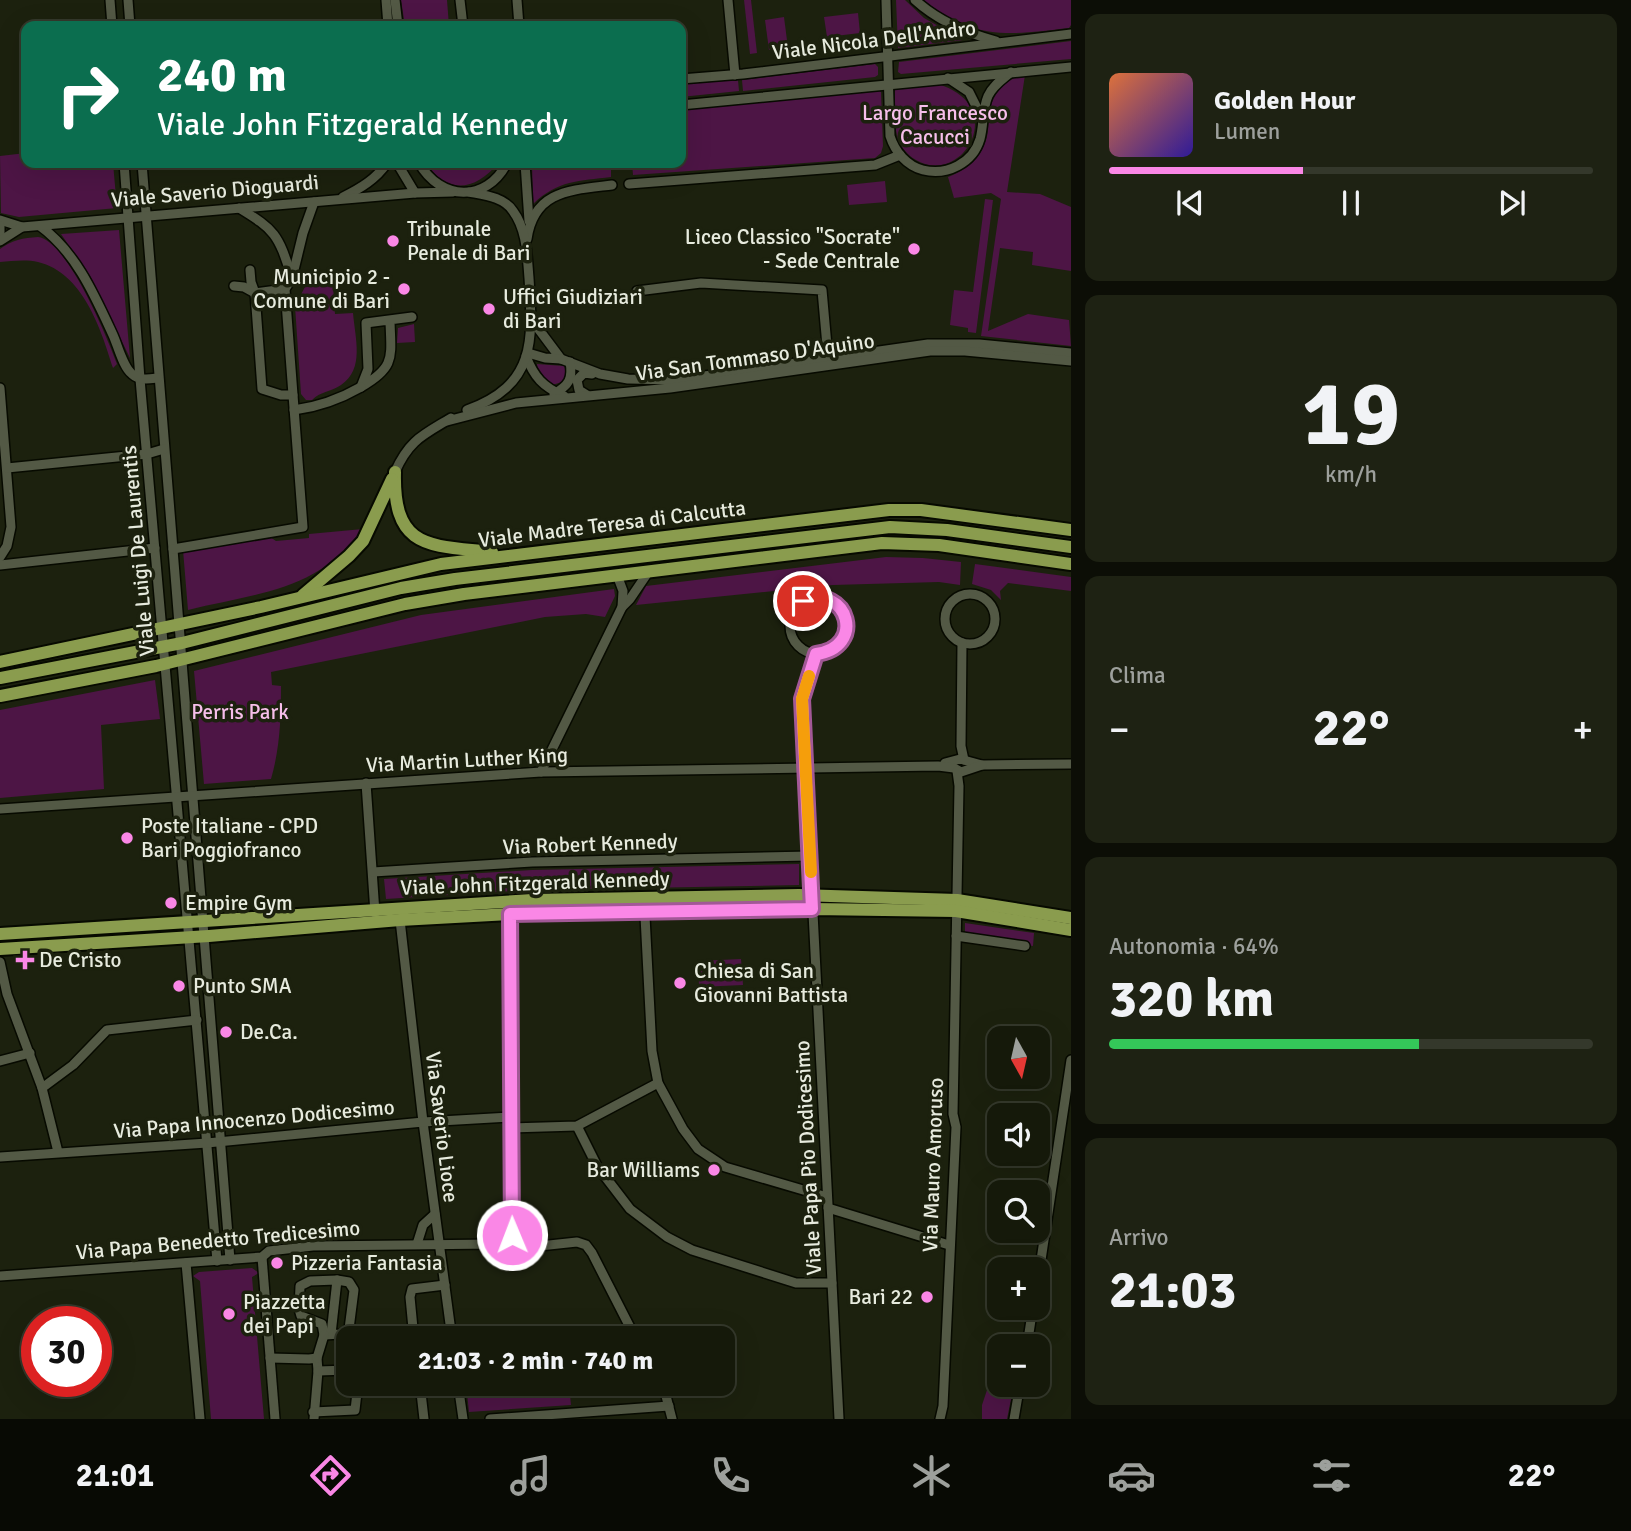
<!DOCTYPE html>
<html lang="it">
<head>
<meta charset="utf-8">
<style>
  :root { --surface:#15190a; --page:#1e2213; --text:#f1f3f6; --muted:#9da09c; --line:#34382b; --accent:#fa87e6 }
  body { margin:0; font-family:Signika,sans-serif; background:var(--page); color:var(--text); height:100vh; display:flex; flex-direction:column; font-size:26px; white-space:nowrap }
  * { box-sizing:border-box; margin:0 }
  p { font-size:23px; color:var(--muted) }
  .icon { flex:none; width:38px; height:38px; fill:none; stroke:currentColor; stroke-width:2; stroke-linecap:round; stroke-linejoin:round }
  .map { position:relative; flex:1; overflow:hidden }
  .details { display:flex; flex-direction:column; gap:14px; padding:14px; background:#0c0e06; width:560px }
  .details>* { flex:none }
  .guide { position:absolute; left:21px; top:21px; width:665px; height:147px; border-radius:14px; box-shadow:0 7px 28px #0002,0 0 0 2px var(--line); background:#0b6e4f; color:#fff; overflow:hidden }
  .needle { width:46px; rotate:172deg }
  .buttons { position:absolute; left:987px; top:1026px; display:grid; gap:14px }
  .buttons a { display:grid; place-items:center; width:63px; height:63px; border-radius:14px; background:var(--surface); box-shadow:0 7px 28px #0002,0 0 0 2px var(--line); font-size:35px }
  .speed { position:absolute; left:21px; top:1306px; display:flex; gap:14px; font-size:35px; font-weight:700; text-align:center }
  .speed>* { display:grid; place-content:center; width:91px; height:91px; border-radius:50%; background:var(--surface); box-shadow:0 7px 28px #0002,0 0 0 2px var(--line); line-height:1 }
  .speed .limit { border:10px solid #d22; background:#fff; color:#111 }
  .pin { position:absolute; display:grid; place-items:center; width:60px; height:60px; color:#fff; margin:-30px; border:4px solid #fff; border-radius:50%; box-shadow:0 2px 7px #0007 }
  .me { position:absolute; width:77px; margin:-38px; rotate:359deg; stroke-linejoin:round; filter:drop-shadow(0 0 5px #0008) }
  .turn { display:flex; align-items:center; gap:24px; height:147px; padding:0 21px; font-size:32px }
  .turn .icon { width:91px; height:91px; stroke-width:2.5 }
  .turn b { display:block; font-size:49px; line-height:60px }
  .big { font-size:52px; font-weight:700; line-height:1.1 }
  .details .widget { flex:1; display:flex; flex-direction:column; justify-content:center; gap:10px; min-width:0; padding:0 24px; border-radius:14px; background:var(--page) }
  .details .dial { align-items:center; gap:0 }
  .dial b { font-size:91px; line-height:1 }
  .song { display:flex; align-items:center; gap:21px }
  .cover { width:84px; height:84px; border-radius:10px; background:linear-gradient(135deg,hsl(20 70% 55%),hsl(250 70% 35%)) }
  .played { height:7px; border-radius:4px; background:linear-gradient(90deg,var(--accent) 40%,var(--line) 40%) }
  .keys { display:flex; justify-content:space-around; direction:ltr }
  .heat { display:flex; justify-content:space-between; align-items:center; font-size:38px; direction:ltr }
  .charge { height:10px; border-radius:5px; background:linear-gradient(90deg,#34c759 64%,var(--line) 0) }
  .trip { position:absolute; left:336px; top:1326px; width:399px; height:70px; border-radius:14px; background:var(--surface); box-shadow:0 7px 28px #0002,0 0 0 2px var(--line); font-weight:700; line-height:70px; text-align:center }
  .tab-bar { display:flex; height:112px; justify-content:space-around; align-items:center; background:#080a04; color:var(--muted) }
  .tab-bar .icon { width:49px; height:49px }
  .tab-bar .on { color:var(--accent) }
  .tab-bar b { font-size:32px; color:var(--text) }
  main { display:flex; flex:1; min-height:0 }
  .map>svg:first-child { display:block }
</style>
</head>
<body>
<main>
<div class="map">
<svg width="1071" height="1419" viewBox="0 0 1071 1419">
  <rect width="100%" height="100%" fill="#1c210e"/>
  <g fill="#4d1545">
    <path d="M 401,0 L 447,0 L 449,26 L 405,26 Z"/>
    <path d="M 744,0 L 751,0 L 757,53 L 750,54 Z"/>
    <path d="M 896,0 L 905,0 L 924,18 L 963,40 L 898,48 Z"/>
    <path d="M 924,0 L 1071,0 L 1071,25 L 1069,28 C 1011,35 972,41 924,0 Z"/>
    <path d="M 858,13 L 860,33 L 827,37 L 824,17 Z"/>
    <path d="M 784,17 L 788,48 L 769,50 L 765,20 Z"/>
    <path d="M 1071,41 L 1071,59 L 901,74 L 898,72 L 899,62 Z"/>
    <path d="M 875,64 L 878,67 L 878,75 L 875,77 L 743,91 L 742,80 Z"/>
    <path d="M 1025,75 L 1007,192 L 1040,194 L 1071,207 L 1071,271 L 1032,265 L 1033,252 L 1000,248 L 988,331 L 1028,314 L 1069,320 L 1071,346 L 981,336 L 1001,199 L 991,193 L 954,198 L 948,177 C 966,170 980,160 986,140 C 989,131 988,122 989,113 C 992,95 1006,77 1025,75 Z"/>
    <path d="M 738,80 L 739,91 L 681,97 L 681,84 Z"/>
    <path d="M 938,84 C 1010,106 963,187 916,160 C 907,155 899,145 897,135 C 893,121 895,105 895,90 L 900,88 Z"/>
    <path d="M 878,90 L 881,92 L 883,146 L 881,153 L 875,158 L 633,175 L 632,163 L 681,163 L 681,110 Z"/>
    <path d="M 26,153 L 26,163 L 113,163 L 117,208 L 19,217 L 1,213 L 0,156 Z"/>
    <path d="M 427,163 L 498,163 C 477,190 446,196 427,163 Z"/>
    <path d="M 532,163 L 611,163 L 611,177 C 579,181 558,180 533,204 Z"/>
    <path d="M 885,181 L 887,202 L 849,205 L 847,185 Z"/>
    <path d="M 985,199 L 993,200 L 976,333 L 968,332 L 968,328 L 950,325 L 954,290 L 973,292 Z"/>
    <path d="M 119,230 L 130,358 L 90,276 L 61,234 Z"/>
    <path d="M 38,237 C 67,240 107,337 117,364 L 113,368 C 101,329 83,273 38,262 C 26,259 12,261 0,262 L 0,249 C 12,240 23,238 38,237 Z"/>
    <path d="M 326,273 L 332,273 L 335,314 L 353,313 C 355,338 365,369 341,385 C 331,392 321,391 312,400 L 306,400 L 301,394 L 295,306 L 306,285 Z"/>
    <path d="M 414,324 L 415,342 L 397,343 L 398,328 Z"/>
    <path d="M 537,364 L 564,366 L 567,376 L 562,382 L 552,385 L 538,371 Z"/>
    <path d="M 363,529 C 319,591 257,593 188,610 L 183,550 L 267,535 L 276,541 L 309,538 L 309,534 Z"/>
    <path d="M 886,557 L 923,558 L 961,562 L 960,585 L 939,582 L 833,585 L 636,605 L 646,586 Z"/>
    <path d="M 975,564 L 1071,577 L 1071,591 L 1008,583 L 1000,591 L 1001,600 L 991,590 L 972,584 Z"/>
    <path d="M 614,589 L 615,596 L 605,617 L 586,614 L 545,617 L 271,672 L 272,685 L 281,686 C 281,718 280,748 271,779 L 204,784 L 194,671 L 421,615 Z"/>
    <path d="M 155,680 L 160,719 L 101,725 L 104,789 L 0,798 L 0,710 Z"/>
    <path d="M 799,864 L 799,885 L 532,890 L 386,899 L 384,879 L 532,870 Z"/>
    <path d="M 965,923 L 1034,933 L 1033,946 L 965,937 Z"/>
    <path d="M 741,959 L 743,985 L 699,987 L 698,961 Z"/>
    <path d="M 252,1268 L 259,1273 L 252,1277 L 264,1419 L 211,1419 L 200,1281 L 193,1276 L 199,1272 Z"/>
    <path d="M 996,1363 L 999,1364 L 999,1384 L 1014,1384 L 1007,1419 L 982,1419 L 982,1405 Z"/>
    <path d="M 466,1384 L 569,1384 L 571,1405 L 469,1412 Z"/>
  </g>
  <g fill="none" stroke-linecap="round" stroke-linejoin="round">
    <g stroke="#070a00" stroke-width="12">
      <g id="minor">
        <path d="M 110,0 L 112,26"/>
        <path d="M 128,0 L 130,26"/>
        <path d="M 386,0 L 388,26"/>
        <path d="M 395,0 L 398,26"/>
        <path d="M 460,0 L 463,26"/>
        <path d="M 517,0 L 519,26"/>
        <path d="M 728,0 L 735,75"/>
        <path d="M 886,0 L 890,136 C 895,152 907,166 923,170 C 947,176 973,163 980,139 C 984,124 982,110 988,96 C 993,85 1003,79 1011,72"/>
        <path d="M 915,0 C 938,21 966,33 996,41"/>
        <path d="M 948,78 L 969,92 L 982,118"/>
        <path d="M 681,79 L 743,74 L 1071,34"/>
        <path d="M 681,105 L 1071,67"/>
        <path d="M 124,163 L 140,379 L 217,1261"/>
        <path d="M 142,163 L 230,1260"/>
        <path d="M 397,163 L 415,193"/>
        <path d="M 419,163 C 441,201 486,203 507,163"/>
        <path d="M 525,163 L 529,221"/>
        <path d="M 629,184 L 875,165 L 900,155"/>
        <path d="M 343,197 C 361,188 376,179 387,163"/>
        <path d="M 239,208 C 275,230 278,234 291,275"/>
        <path d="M 0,220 L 22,227"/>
        <path d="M 0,226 L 0,238"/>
        <path d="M 40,226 C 76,252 95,296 113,335 C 118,346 123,367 132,374 C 140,381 149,379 158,378"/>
        <path d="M 527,239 C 534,190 571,190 612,185"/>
        <path d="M 0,241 L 22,227 L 415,193 L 453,192"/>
        <path d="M 250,270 L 251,282 L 255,293 L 262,389 L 281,395 L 293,395"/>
        <path d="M 234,286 L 244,287 L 255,293 L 285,289"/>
        <path d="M 637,291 L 701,283 L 822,290 L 828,357"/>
        <path d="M 531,319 L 561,359 L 600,374 L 628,379 L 676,380 L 928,344 L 979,344 L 1071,353"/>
        <path d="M 390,321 C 391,357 396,367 361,387 L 368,369 L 366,323 L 412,317"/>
        <path d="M 528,353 L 545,358 L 561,359"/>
        <path d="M 526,356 C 534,377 543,387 564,396"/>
        <path d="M 0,388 L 11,527 L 7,546 L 0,557"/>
        <path d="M 554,394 C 569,385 573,379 570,362"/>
        <path d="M 587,395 L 579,390 L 577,380 L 584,373 L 592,374"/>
        <path d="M 294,410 C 318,407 340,399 361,387"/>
        <path d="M 467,410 C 536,385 533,341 529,278 C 527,255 527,230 513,211 C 504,197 484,195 469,192"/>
        <path d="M 447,421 L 516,403 L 670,388 L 930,351 L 965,351 L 1071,361"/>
        <path d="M 7,468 L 147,454 L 164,449"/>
        <path d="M 395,472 C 409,440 423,435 451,418"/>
        <path d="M 173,549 L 303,527 L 285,289 L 292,278 L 303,233 L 314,202"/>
        <path d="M 0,565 L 155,548"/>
        <circle cx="970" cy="619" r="25"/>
        <circle cx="818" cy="626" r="28"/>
        <path d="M 622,607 L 630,599 L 649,571"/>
        <path d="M 962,643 L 961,746 L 964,760"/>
        <path d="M 816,654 L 802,699 L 839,1419"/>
        <path d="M 945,763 L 960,759 L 982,765 L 1071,764"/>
        <path d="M 541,772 L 622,607 L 623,591 L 617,575"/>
        <path d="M 366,783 L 375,913"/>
        <path d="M 0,809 L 541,772 L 938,766 L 954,768 L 961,772 L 982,765"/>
        <path d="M 373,872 L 532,862 L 810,856"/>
        <path d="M 644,897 L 652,1051 L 658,1083 L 683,1129 L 698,1149 L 725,1167 L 827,1197"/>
        <path d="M 510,914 L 510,1246"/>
        <path d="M 400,920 L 423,1122 L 452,1339"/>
        <path d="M 956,936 L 1025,946"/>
        <path d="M 0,962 L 7,994 L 42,1088 L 58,1152"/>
        <path d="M 0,1061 L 30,1053"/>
        <path d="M 42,1088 L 73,1065 L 107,1030 L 197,1020"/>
        <path d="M 577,1126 L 597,1166 L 630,1209 L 667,1237 L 692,1250 L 796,1283 L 832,1283"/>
        <path d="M 510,1128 L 577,1126 L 658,1083"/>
        <path d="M 0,1157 L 207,1143 L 423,1122 L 510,1117"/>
        <path d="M 828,1208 L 949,1245"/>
        <path d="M 417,1244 L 423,1225 L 435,1214"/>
        <path d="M 262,1257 L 275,1419"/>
        <path d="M 186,1263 L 200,1419"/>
        <path d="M 0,1276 L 262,1257 L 269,1251 L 313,1246 L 496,1244 L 521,1248 L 577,1242 L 586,1245 L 592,1253 L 636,1339"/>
        <path d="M 337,1280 L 349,1282 L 354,1290 L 349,1329 L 341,1334 L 324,1335 L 322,1324 L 301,1316 L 299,1309 L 300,1286 L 310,1281 Z"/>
        <path d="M 1038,1280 L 1071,1060"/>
        <path d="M 331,1334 L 337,1280"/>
        <path d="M 414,1339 L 410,1297 L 412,1289 L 445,1285"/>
        <path d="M 1027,1346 L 1033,1307"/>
        <path d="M 270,1358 L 309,1359 L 317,1358 L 318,1371 L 314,1419"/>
        <path d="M 317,1358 L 324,1335"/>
        <path d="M 318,1371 L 348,1370"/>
        <path d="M 420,1384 L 424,1419"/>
        <path d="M 458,1384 L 463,1419"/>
        <path d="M 660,1384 L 666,1396 L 672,1419"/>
        <path d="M 313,1412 L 355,1410 L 358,1384"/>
        <path d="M 490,1419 L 669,1406"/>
        <path d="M 940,1419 L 943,1406 L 956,1127 L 953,1114 L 959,786 L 957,771"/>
        <path d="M 1014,1419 L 1020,1384"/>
      </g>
    </g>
    <g stroke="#070a00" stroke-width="16">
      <g id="major">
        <path d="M 395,472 C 393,550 429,545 492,552"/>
        <path d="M 303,595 L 349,556 L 363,541 L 392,479"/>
        <path d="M 0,662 L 261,607 L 441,564 L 889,510 L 921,510 L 1071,530"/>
        <path d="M 0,678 L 182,643 L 401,588 L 455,579 L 890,527 L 947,530 L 1071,547"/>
        <path d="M 0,696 L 156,666 L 405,604 L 464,594 L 882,543 L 939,545 L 1071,564"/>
        <path d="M 0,934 L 532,900 L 799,895 L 957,900 L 1071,918"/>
        <path d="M 0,949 L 209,936 L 400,920 L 510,914 L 645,912 L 812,909 L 956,911 L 1071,930"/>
      </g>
    </g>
    <use href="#minor" stroke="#535945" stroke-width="9"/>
    <use href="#major" stroke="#8a9c4e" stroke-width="12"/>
  </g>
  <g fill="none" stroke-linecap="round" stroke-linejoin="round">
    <g stroke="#a25896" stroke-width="18">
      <path id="route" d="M 512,1235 L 510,914 L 812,909 L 802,699 L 816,654 C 866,648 849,584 803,601"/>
    </g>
    <use href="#route" stroke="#fa87e6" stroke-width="12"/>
    <path stroke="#f59e0b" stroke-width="12" d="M 809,676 L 802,699 L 811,872"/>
  </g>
  <g fill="#fa87e6" stroke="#1c210e" stroke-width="2.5">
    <circle cx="393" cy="241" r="7"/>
    <circle cx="914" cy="249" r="7"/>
    <circle cx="404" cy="289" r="7"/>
    <circle cx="489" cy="309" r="7"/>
    <circle cx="127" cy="838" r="7"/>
    <circle cx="171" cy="903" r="7"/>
    <path d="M21.5 949.5h7v7h7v7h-7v7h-7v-7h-7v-7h7z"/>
    <circle cx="680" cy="983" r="7"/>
    <circle cx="179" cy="986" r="7"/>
    <circle cx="226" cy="1032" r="7"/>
    <circle cx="714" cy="1170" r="7"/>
    <circle cx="277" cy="1263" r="7"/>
    <circle cx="927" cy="1297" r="7"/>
    <circle cx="229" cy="1314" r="7"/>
  </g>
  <g text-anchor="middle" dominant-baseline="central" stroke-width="7" stroke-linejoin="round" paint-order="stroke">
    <g font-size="21" fill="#e7ebde" stroke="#1c210e">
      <text transform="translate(874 40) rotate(-7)">Viale Nicola Dell'Andro</text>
      <text transform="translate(215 191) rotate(-5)">Viale Saverio Dioguardi</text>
      <text transform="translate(755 357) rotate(-8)">Via San Tommaso D'Aquino</text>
      <text transform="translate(612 524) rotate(-7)">Viale Madre Teresa di Calcutta</text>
      <text transform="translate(138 551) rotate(-95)">Viale Luigi De Laurentis</text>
      <text transform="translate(467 760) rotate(-3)">Via Martin Luther King</text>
      <text transform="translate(590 844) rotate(-2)">Via Robert Kennedy</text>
      <text transform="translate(535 883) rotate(-2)">Viale John Fitzgerald Kennedy</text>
      <text transform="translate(254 1119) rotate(-5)">Via Papa Innocenzo Dodicesimo</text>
      <text transform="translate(442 1127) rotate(83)">Via Saverio Lioce</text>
      <text transform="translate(808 1158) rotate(-93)">Viale Papa Pio Dodicesimo</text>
      <text transform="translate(933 1165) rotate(-88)">Via Mauro Amoruso</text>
      <text transform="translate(218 1240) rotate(-5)">Via Papa Benedetto Tredicesimo</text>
    </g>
    <g font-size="21" fill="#f6beea" stroke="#1c210e">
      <text x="935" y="113">Largo Francesco<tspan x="935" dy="24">Cacucci</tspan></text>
      <text x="240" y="712">Perris Park</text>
    </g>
    <g font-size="21" fill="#e7ebde" stroke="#1c210e" text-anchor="start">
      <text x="407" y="229">Tribunale<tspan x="407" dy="24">Penale di Bari</tspan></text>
      <text x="900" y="237" text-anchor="end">Liceo Classico "Socrate"<tspan x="900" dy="24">- Sede Centrale</tspan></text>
      <text x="390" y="277" text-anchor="end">Municipio 2 -<tspan x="390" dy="24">Comune di Bari</tspan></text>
      <text x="503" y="297">Uffici Giudiziari<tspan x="503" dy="24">di Bari</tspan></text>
      <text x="141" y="826">Poste Italiane - CPD<tspan x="141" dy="24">Bari Poggiofranco</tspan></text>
      <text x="185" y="903">Empire Gym</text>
      <text x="39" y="960">De Cristo</text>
      <text x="694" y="971">Chiesa di San<tspan x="694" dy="24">Giovanni Battista</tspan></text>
      <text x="193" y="986">Punto SMA</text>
      <text x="240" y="1032">De.Ca.</text>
      <text x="700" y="1170" text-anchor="end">Bar Williams</text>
      <text x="291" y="1263">Pizzeria Fantasia</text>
      <text x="913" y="1297" text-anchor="end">Bari 22</text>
      <text x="243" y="1302">Piazzetta<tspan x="243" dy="24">dei Papi</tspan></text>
    </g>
  </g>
</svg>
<div class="buttons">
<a><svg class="needle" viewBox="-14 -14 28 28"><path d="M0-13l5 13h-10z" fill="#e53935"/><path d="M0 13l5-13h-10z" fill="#9da09c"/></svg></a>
<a><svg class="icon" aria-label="sound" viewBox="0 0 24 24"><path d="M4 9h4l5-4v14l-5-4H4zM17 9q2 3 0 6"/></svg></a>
<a><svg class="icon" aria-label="search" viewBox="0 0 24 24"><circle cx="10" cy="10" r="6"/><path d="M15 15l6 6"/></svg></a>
<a>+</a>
<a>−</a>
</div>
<div class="speed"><div class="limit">30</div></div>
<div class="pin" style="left:803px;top:601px;background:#d93025"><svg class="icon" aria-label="arrive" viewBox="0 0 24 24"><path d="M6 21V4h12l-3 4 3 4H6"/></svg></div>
<svg class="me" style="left:512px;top:1235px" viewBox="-20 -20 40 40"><circle r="17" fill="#fa87e6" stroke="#fff" stroke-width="3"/><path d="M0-11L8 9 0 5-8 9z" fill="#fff"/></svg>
<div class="trip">21:03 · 2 min · 740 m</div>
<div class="guide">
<div class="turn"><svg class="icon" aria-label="right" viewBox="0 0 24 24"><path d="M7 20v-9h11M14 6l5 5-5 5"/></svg><div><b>240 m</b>Viale John Fitzgerald Kennedy</div></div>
</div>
</div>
<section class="details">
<div class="widget">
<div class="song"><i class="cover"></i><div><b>Golden Hour</b><p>Lumen</p></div></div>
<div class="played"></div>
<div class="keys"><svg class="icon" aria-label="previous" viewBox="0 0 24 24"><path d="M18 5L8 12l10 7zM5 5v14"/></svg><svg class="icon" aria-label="pause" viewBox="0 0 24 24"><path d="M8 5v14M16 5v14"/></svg><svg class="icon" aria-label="next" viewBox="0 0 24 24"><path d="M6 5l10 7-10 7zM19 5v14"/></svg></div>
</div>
<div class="widget dial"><b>19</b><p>km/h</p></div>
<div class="widget"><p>Clima</p>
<div class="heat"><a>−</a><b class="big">22°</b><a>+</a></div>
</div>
<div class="widget"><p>Autonomia · 64%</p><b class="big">320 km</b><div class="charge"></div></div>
<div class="widget"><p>Arrivo</p><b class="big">21:03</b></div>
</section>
</main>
<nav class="tab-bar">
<b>21:01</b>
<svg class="icon on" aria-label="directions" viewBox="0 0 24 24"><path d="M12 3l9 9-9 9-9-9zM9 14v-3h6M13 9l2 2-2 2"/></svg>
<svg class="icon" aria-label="music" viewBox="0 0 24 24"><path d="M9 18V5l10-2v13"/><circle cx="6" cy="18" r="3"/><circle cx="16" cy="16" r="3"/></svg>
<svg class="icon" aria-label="phone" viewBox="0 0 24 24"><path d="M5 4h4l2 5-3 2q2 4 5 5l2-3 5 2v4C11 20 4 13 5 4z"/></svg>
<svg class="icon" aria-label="climate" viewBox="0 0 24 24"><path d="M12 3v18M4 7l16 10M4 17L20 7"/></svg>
<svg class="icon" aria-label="car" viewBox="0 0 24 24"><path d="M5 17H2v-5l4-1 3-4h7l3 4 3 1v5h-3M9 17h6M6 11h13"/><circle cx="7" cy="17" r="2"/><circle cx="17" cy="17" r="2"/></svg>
<svg class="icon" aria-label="filters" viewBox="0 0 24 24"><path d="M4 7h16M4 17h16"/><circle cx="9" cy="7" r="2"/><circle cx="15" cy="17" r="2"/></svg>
<b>22°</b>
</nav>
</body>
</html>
